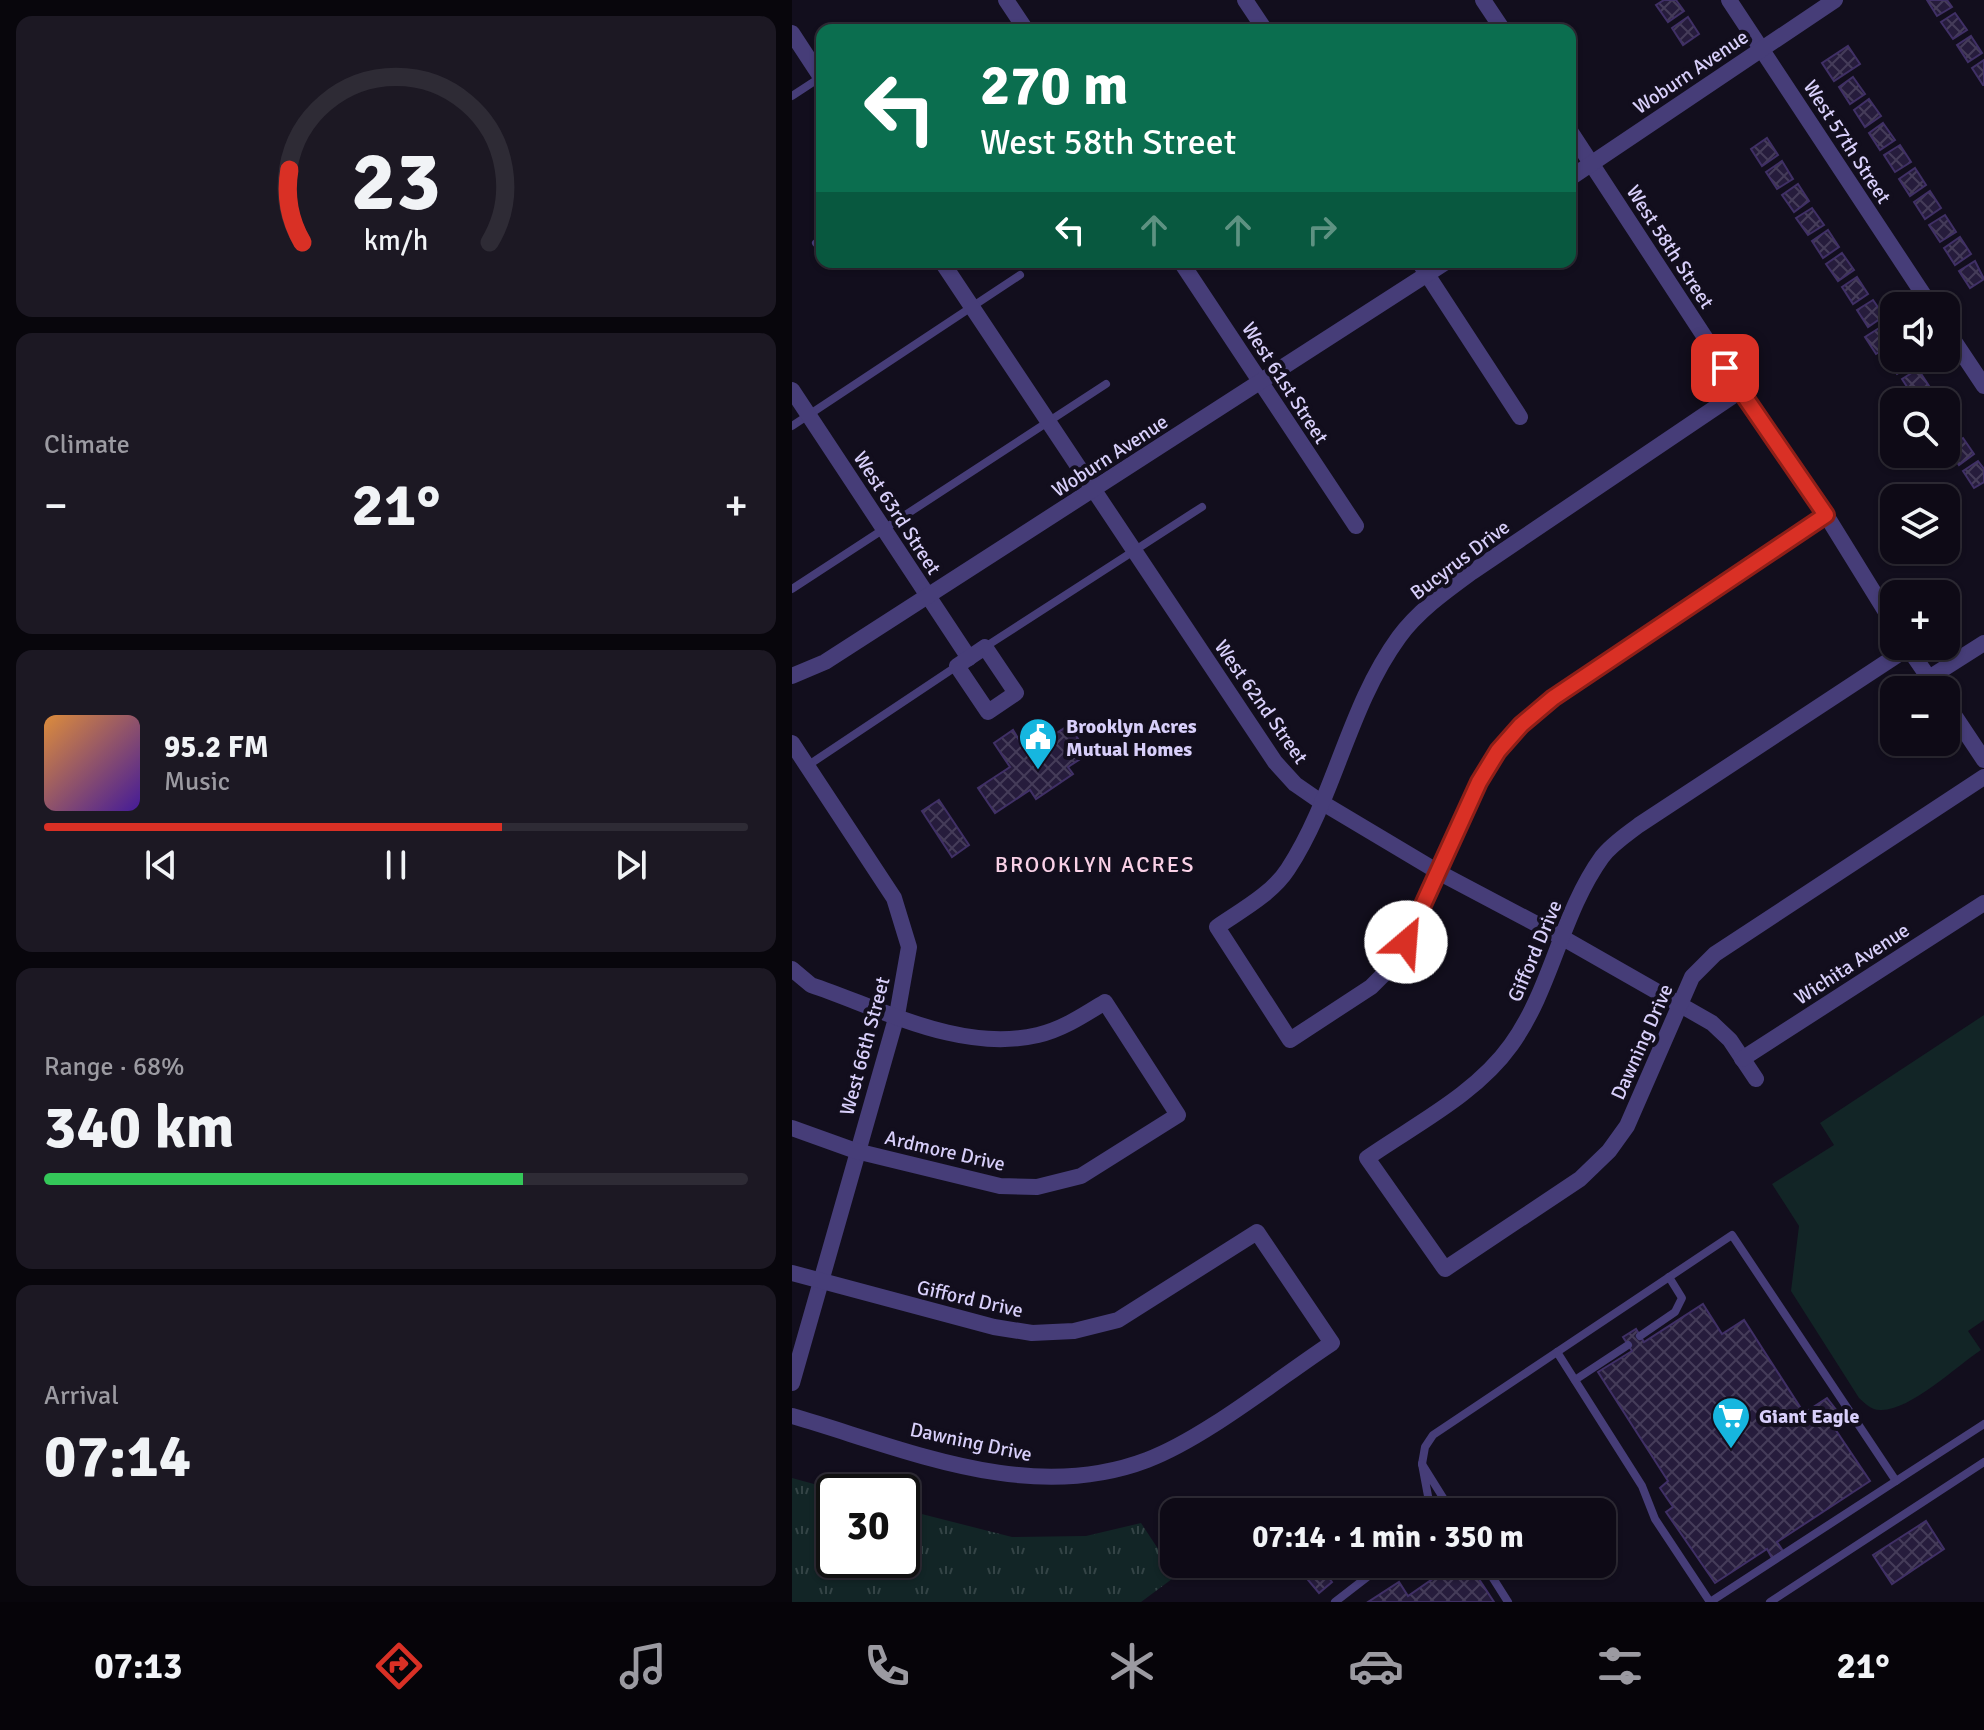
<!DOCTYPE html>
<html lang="en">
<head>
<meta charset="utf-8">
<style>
  :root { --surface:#0e0a16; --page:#1c1823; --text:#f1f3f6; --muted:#9b9aa1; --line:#2e2b35; --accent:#d93025 }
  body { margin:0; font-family:Signika,sans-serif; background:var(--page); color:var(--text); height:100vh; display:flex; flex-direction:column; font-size:30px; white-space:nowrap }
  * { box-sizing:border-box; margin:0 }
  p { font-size:26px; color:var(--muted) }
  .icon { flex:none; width:44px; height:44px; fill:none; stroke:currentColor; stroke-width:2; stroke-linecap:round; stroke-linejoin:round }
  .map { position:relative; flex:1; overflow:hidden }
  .details { display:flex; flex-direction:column; gap:16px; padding:16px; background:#08060c; width:792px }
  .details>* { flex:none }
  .hud { position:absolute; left:24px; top:24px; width:760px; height:244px; border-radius:16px; box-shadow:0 2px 6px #0004,0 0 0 2px var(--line); background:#0b6e4f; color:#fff; overflow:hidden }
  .fabs { position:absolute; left:1088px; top:292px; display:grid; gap:16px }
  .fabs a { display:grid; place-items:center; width:80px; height:80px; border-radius:16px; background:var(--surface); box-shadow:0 2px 6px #0004,0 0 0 2px var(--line); font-size:40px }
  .speed { position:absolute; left:24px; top:1474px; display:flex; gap:16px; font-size:40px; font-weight:700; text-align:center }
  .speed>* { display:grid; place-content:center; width:104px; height:104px; border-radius:50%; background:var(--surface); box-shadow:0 2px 6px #0004,0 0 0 2px var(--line); line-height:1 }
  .speed .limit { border:4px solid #111; border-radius:12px; background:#fff; color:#111 }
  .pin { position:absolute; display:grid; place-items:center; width:68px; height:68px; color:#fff; margin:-34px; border-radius:16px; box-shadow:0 4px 12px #0006 }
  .me { position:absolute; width:88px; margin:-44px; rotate:27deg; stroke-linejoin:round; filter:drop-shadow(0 0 6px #0008) }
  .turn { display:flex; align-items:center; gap:28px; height:168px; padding:0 32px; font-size:36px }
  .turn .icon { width:104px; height:104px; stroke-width:2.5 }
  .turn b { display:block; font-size:56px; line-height:68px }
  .lanes { display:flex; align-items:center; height:76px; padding:0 32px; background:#0003; justify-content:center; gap:40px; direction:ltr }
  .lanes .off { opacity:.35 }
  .big { font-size:60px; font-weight:700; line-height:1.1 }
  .details .card { flex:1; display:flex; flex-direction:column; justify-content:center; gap:12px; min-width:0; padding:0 28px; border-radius:16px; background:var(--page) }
  .details .dial { align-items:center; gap:0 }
  .dial svg { height:208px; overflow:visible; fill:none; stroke:var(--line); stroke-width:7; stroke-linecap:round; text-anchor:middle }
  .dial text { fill:var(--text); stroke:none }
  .song { display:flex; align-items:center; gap:24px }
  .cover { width:96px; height:96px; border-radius:12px; background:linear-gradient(135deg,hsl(30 70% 55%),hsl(260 70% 35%)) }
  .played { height:8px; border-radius:4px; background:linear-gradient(90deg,var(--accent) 65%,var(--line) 65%) }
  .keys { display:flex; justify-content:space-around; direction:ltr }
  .heat { display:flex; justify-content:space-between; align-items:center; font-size:44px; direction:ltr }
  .charge { height:12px; border-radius:6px; background:linear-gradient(90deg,#34c759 68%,var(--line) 0) }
  .trip { position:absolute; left:368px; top:1498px; width:456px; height:80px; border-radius:16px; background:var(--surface); box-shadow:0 2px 6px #0004,0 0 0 2px var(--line); font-weight:700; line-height:80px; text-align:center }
  .menu { display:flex; height:128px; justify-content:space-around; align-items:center; background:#060409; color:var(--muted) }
  .menu .icon { width:56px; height:56px }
  .menu .selected { color:var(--accent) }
  .menu b { font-size:36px; color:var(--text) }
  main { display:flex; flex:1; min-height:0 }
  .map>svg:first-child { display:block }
</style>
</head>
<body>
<main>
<section class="details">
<div class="card dial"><svg viewBox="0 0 100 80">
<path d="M14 69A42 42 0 1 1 86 69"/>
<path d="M14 69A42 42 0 0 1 9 41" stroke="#d93025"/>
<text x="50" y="56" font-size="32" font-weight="700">23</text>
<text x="50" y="72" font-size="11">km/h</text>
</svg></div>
<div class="card"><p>Climate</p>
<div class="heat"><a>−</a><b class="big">21°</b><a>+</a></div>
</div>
<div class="card">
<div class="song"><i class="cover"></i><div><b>95.2 FM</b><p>Music</p></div></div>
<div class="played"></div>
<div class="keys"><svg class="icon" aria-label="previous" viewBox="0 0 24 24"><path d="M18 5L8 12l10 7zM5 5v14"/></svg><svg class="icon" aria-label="pause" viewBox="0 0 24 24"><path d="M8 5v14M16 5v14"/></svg><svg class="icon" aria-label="next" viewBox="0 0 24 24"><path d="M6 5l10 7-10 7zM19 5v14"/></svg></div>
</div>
<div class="card"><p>Range · 68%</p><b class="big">340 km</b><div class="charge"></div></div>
<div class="card"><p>Arrival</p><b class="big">07:14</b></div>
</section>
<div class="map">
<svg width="1192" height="1602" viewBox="0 0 1192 1602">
  <defs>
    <pattern id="grass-tufts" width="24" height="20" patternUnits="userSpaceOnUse" patternTransform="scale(2)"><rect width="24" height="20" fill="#122526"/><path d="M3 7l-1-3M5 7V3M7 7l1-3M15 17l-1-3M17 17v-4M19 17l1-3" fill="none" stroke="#344446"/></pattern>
    <pattern id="building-cross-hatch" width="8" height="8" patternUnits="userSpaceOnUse" patternTransform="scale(2)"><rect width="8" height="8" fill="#261c3c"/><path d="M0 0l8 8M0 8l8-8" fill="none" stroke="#453c59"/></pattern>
  </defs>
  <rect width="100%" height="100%" fill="#120e1d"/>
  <path fill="url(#grass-tufts)" d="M 0,1478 L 51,1492 L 42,1492 L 42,1560 L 110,1560 L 110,1509 L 220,1537 L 294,1536 L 349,1523 L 384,1576 L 349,1602 L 0,1602 Z"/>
  <path fill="#122526" d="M 1192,1015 L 1192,1320 L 1176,1331 L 1189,1350 C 1165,1366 1116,1412 1088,1410 C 1079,1410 1074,1404 1067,1398 L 999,1291 L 1007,1226 L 980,1184 L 1042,1145 L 1028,1123 Z"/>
  <g fill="url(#building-cross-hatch)" stroke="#403066" stroke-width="2">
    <path d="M 872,0 L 884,0 L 892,11 L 876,22 L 864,5 Z"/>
    <path d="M 1135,0 L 1155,0 L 1160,7 L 1145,16 Z"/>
    <path d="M 1163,13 L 1175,30 L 1161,39 L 1149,22 Z"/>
    <path d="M 896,17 L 907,34 L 891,45 L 880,28 Z"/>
    <path d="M 1179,36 L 1190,53 L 1176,62 L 1165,45 Z"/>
    <path d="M 1056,46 L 1068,64 L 1042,81 L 1030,63 Z"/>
    <path d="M 1192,60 L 1192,85 L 1191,85 L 1180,68 Z"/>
    <path d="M 1061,77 L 1073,94 L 1058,104 L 1047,87 Z"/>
    <path d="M 1077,99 L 1089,116 L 1073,127 L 1062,110 Z"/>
    <path d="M 1091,123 L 1103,140 L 1088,150 L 1077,133 Z"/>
    <path d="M 975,138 L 986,155 L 970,166 L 959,149 Z"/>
    <path d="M 1108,145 L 1119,162 L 1103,172 L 1092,155 Z"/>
    <path d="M 990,161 L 1001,179 L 985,189 L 974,172 Z"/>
    <path d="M 1123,168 L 1134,185 L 1118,196 L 1107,179 Z"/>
    <path d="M 1006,184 L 1017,201 L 1002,212 L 990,195 Z"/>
    <path d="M 1138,191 L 1149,208 L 1133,219 L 1122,202 Z"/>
    <path d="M 1020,208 L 1032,225 L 1016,235 L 1004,218 Z"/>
    <path d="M 1153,215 L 1164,232 L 1148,242 L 1137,225 Z"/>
    <path d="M 1036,230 L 1047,247 L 1031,258 L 1020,241 Z"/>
    <path d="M 1168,237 L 1179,254 L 1163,265 L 1152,248 Z"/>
    <path d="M 1050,253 L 1062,270 L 1046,281 L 1034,264 Z"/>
    <path d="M 1183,261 L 1192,279 L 1178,288 L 1167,271 Z"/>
    <path d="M 1065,277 L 1076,294 L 1061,304 L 1050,287 Z"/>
    <path d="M 1081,300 L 1092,316 L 1076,327 L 1065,310 Z"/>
    <path d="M 1095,323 L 1102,333 L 1102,343 L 1084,354 L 1073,337 Z"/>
    <path d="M 1102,352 L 1102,358 L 1117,358 L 1121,364 L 1105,374 L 1094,358 Z"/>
    <path d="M 1126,369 L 1137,386 L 1121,396 L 1110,379 Z"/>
    <path d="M 1156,415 L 1167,432 L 1154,441 L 1154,416 Z"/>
    <path d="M 1171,438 L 1182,454 L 1167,465 L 1155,448 Z"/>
    <path d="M 1186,461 L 1192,469 L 1192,482 L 1182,488 L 1171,471 Z"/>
    <path d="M 277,725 L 296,754 L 276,767 L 281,774 L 244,799 L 238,790 L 203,813 L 186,788 L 218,767 L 202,743 L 221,730 L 232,748 L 242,741 L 245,746 Z"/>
    <path d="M 147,800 L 177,845 L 160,857 L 130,811 Z"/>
    <path d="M 911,1304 L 930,1334 L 952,1320 L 1012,1413 L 1035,1398 L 1045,1411 L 1035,1417 L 1078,1481 L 985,1542 L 991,1551 L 980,1558 L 975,1549 L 923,1583 L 874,1512 L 881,1507 L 868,1488 L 876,1481 L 806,1372 L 840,1351 L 831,1337 L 844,1329 L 852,1342 Z"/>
    <path d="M 1134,1521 L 1152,1549 L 1100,1584 L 1081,1555 Z"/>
    <path d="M 662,1564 L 677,1564 L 702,1602 L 576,1602 L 607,1582 L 616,1596 Z"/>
    <path d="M 530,1569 L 540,1582 L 527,1593 L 516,1580 Z"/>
  </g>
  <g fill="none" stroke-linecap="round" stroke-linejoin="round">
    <g stroke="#463d78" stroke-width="8">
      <path d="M 0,96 L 29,77"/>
      <path d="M 24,243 L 30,239"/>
      <path d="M 0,426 L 228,275"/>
      <path d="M 0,589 L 314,384"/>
      <path d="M 193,647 L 410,507"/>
      <path d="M 15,766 L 165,666"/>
      <path d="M 848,1336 L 883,1312 L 890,1298 L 877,1277"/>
      <path d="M 765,1352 L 940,1235 L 1104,1481 L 918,1602"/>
      <path d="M 783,1380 L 836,1345"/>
      <path d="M 630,1464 L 633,1447 L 641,1435 L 765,1352 L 850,1486 L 863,1519 L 918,1602"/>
      <path d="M 1104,1481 L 1192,1424"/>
      <path d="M 639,1512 L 630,1464 L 660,1512"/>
      <path d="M 692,1564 L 716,1602"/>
      <path d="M 543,1602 L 592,1564"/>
      <path d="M 978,1602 L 1192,1462"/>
    </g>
    <g stroke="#463d78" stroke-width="16">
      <path d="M 214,0 L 234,30"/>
      <path d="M 453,0 L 473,30"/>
      <path d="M 691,0 L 711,30"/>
      <path d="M 937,0 L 1139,306"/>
      <path d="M 0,33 L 30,79"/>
      <path d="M 778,131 L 948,391 L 1034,515 L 1102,625"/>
      <path d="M 778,178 L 1043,0"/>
      <path d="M 150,262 L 483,762 L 503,784 L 529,802 L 648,873 L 771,938 L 920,1023 L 938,1040 L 964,1079"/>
      <path d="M 389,262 L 564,526"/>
      <path d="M 627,262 L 728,417"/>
      <path d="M 1154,329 L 1192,386"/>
      <path d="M 0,390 L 177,658"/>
      <path d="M 948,391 L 680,572 C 654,591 626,611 607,637 C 556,707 543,797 496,869 C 480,894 448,911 425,927 L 498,1040 L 579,987 L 603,963 L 687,782 L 706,751 L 729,725 L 761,698 L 1034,515"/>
      <path d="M 1115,646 L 1145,690"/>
      <path d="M 193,647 L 224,693 L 196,712 L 165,666 Z"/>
      <path d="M 1116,648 L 847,825 C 834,835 820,844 810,857 C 769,914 760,988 719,1045 C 684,1094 624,1124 575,1158 L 653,1269 L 788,1179 L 817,1151 L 835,1126 L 900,977 L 923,954 L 1192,777"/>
      <path d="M 0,676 L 33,662 L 654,262"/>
      <path d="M 1137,678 L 1192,643"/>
      <path d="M 1154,703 L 1192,760"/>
      <path d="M 0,743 L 102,898 L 117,947 L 105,1015 L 0,1383"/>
      <path d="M 0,969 L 19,985 C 90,1009 169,1053 246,1035 C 271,1029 292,1015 313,1002 L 386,1115 L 289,1176 L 245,1187 L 208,1186 L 64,1151 L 0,1128"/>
      <path d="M 950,1059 L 1192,903"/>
      <path d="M 0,1273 L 202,1327 L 240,1333 L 282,1331 L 326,1320 L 465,1232 L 540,1343 C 487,1378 413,1438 355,1460 C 237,1505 114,1449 0,1416"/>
    </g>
  </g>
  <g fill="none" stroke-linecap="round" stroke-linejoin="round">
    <g stroke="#8d1f18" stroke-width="20">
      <path id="route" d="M 614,942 L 687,782 L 706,751 L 729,725 L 761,698 L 1034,515 L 933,368"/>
    </g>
    <use href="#route" stroke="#d93025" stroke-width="14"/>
  </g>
  <defs>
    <g id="civic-pin" transform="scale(2)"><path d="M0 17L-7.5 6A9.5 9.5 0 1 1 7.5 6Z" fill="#16b6df" stroke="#120e1d"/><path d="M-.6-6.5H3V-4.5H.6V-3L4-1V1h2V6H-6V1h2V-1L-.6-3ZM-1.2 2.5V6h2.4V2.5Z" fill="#fff"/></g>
    <g id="supermarket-pin" transform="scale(2)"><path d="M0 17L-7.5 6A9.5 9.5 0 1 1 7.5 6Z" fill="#16b6df" stroke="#120e1d"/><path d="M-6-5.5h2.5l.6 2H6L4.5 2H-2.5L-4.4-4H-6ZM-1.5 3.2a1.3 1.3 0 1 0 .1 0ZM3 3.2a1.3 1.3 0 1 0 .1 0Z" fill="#fff"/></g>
  </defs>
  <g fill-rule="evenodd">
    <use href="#civic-pin" x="246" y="737"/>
    <use href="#supermarket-pin" x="939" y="1416"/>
  </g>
  <g text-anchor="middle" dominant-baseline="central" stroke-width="8" stroke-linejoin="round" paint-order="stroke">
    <g font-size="20" fill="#d8cffa" stroke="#120e1d">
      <text transform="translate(899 72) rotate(-34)">Woburn Avenue</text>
      <text transform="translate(1055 142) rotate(57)">West 57th Street</text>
      <text transform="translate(878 247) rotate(57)">West 58th Street</text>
      <text transform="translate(493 383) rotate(57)">West 61st Street</text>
      <text transform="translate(318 456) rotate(-33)">Woburn Avenue</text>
      <text transform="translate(105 513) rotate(57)">West 63rd Street</text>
      <text transform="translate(668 560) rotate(-37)">Bucyrus Drive</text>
      <text transform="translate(469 702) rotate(55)">West 62nd Street</text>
      <text transform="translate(743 951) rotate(-67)">Gifford Drive</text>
      <text transform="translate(1060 964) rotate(-33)">Wichita Avenue</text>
      <text transform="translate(850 1042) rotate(-66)">Dawning Drive</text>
      <text transform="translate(73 1046) rotate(-75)">West 66th Street</text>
      <text transform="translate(153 1151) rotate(13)">Ardmore Drive</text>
      <text transform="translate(178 1299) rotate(13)">Gifford Drive</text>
      <text transform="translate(179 1442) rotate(12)">Dawning Drive</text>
    </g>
    <g font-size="20" font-weight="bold" fill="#d8cffa" stroke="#120e1d" text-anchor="start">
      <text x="274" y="726">Brooklyn Acres<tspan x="274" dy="23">Mutual Homes</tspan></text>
      <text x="967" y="1416">Giant Eagle</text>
    </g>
    <g font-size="22" letter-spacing="2" fill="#fad1e7" stroke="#120e1d">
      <text x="303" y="864">BROOKLYN ACRES</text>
    </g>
  </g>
</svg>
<div class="fabs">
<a><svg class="icon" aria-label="sound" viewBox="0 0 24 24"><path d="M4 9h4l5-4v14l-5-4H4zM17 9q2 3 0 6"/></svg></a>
<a><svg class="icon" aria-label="search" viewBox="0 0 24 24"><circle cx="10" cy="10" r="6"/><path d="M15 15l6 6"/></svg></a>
<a><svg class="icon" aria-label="layers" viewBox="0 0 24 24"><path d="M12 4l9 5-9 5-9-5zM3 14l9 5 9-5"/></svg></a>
<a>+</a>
<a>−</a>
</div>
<div class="speed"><div class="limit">30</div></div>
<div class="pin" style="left:933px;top:368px;background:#d93025"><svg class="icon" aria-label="arrive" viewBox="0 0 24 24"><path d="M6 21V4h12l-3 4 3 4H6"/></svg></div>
<svg class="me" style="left:614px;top:942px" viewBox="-20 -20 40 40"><circle r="19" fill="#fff"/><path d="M0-13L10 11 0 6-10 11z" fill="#d93025"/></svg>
<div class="trip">07:14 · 1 min · 350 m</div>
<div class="hud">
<div class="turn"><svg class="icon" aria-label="left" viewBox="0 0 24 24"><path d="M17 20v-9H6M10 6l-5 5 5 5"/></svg><div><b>270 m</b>West 58th Street</div></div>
<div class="lanes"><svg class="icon" aria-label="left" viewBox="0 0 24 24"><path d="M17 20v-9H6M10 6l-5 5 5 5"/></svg><svg class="icon off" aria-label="ahead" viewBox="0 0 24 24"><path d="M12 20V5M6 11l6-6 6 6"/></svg><svg class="icon off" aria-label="ahead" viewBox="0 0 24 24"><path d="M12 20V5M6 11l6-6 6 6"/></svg><svg class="icon off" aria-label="right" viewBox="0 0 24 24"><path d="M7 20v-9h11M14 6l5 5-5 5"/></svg></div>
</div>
</div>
</main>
<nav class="menu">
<b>07:13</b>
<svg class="icon selected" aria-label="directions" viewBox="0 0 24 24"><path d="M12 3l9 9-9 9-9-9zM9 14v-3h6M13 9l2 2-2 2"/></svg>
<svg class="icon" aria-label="music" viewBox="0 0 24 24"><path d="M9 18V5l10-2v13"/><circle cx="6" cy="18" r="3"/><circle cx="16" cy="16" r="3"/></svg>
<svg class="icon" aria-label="phone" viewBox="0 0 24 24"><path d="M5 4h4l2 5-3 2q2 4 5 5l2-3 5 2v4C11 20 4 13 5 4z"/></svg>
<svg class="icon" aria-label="climate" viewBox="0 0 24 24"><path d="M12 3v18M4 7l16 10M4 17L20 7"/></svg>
<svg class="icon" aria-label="car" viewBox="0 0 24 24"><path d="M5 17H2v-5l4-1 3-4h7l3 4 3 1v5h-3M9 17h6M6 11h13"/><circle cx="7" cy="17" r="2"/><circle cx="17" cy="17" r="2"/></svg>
<svg class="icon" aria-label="filters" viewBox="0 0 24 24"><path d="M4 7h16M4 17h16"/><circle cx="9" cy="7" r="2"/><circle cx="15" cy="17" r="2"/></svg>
<b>21°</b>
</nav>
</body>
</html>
